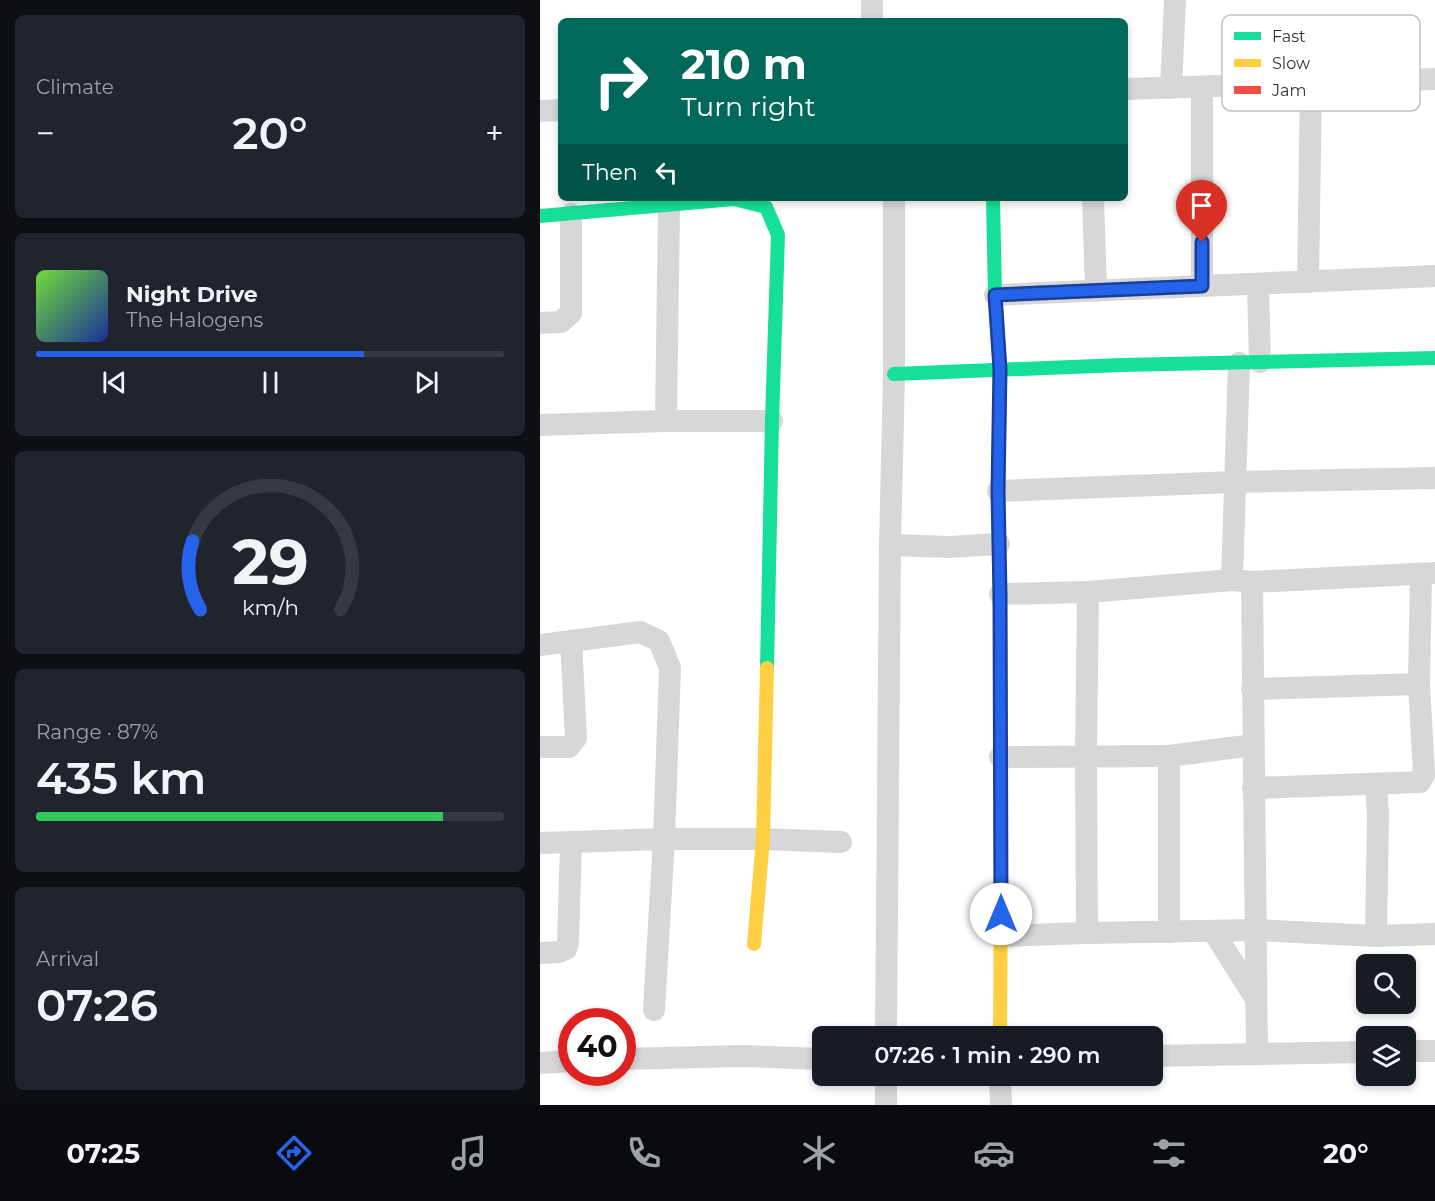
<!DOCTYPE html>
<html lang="en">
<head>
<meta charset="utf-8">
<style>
  :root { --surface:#171b24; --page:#20242c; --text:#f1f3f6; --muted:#9ea1a6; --line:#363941; --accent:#2563eb }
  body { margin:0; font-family:Montserrat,sans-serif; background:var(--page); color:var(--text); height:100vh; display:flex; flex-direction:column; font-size:22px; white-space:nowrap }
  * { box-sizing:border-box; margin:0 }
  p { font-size:20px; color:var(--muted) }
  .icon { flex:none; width:33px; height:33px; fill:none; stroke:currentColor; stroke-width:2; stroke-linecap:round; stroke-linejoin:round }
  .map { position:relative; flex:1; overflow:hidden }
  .details { display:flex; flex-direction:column; gap:15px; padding:15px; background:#0d0f14; width:540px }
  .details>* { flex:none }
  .guide { position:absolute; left:18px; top:18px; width:570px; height:183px; border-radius:9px; box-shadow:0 3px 9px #0003; background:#00695c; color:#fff; overflow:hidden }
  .tools { position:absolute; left:816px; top:954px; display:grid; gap:12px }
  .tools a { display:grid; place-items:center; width:60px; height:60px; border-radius:9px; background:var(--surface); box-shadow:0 3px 9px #0003; font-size:30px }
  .speed { position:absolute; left:18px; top:1008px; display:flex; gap:12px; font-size:30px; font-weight:700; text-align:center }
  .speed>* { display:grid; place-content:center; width:78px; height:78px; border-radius:50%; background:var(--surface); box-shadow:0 3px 9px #0003; line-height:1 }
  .speed .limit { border:9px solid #d22; background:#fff; color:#111 }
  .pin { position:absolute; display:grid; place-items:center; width:51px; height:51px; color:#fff; margin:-62px -26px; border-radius:50% 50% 50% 0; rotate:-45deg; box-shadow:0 0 6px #0007 }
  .pin .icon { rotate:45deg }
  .me { position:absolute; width:66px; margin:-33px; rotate:0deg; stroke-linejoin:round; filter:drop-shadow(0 0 4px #0008) }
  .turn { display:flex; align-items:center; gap:21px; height:126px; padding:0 24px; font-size:27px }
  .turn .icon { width:78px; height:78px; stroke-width:2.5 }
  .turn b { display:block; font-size:42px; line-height:51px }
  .then { display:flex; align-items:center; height:57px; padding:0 24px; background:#0003; gap:12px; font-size:22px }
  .big { font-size:45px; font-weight:600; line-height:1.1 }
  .details .widget { flex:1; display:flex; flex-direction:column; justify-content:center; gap:9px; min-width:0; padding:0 21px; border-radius:9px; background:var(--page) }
  .details .dial { align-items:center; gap:0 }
  .dial svg { height:156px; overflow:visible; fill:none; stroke:var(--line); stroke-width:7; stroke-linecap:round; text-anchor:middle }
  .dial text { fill:var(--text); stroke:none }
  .song { display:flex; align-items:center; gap:18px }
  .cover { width:72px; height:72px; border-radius:9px; background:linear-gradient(135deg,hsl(100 70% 55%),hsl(230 70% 35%)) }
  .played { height:6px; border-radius:3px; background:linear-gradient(90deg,var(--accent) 70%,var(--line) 70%) }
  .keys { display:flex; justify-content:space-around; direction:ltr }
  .heat { display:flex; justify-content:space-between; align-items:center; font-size:33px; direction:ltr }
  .charge { height:9px; border-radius:4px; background:linear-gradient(90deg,#34c759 87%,var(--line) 0) }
  .trip { position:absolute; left:272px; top:1026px; width:351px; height:60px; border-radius:9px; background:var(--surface); box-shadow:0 3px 9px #0003; font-weight:600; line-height:60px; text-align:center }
  .tab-bar { display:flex; height:96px; justify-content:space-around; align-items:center; background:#090b0e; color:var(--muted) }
  .tab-bar .icon { width:42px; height:42px }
  .tab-bar .on { color:var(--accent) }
  .tab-bar b { font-size:27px; color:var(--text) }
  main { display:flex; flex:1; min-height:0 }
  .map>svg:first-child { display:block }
</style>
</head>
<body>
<main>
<section class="details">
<div class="widget"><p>Climate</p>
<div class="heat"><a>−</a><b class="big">20°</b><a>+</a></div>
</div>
<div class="widget">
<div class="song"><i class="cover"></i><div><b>Night Drive</b><p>The Halogens</p></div></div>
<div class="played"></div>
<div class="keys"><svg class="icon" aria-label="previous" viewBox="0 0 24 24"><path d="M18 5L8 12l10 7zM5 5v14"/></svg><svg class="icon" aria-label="pause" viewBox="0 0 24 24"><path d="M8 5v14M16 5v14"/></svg><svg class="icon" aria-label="next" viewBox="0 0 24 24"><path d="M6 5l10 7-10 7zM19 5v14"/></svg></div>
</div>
<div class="widget dial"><svg viewBox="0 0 100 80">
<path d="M14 69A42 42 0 1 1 86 69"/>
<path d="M14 69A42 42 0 0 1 10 34" stroke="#2563eb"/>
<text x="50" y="56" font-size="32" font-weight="700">29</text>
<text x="50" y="72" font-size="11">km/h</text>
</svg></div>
<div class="widget"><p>Range · 87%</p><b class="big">435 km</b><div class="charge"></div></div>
<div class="widget"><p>Arrival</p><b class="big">07:26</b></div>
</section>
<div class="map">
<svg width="895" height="1105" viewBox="0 0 895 1105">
  <rect width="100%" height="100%" fill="#fff"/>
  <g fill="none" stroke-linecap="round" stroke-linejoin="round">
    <g stroke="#d7d7d7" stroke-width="22">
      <path d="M 332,21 L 332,0"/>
      <path d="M 662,87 L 662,286"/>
      <path d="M 631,88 L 635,0"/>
      <path d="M 585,89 L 895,79"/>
      <path d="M 0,111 L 21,110"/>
      <path d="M 553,198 L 556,290"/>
      <path d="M 768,282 L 771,83"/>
      <path d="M 718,284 L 720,362"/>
      <path d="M 455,295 L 895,276"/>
      <path d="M 0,323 L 21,322 L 31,313 L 31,214"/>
      <path d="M 126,421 L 129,206"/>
      <path d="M 0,425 L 126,421 L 232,421"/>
      <path d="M 458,491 L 695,482 L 895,478"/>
      <path d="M 350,545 L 410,547 L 459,544"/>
      <path d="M 692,580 L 699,363"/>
      <path d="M 712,582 L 717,1054"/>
      <path d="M 460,594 L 548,592 L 692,580 L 712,582 L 895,573"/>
      <path d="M 0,645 L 100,632 L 119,641 L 130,668 L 124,839 L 114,1010"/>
      <path d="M 712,689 L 879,684"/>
      <path d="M 0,747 L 29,747 L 36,738 L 31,641"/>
      <path d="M 460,757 L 629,756"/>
      <path d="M 713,788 L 880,782 L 884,775 L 879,684 L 881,575"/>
      <path d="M 0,843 L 124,839 L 223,839 L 301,842"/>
      <path d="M 673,931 L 716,999"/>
      <path d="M 629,932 L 629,756 L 713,745"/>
      <path d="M 547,933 L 546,756 L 548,592"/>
      <path d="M 461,936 L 547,933 L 716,930 L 836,936 L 895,934"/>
      <path d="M 836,936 L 838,815 L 836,784"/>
      <path d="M 0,953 L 19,952 L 26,949 L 28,943 L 31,843"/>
      <path d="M 346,1036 L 350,545 L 354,374 L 354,198"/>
      <path d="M 866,1051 L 895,1051"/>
      <path d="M 612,1056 L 826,1052"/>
      <path d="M 82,1059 L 202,1056 L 282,1059"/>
      <path d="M 0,1063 L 32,1061"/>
      <path d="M 460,1076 L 461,1105"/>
      <path d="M 346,1105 L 346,1076"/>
    </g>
    <g stroke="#16e098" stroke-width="14">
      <path d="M 453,198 L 455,295 L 460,369 L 458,491 L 460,611"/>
      <path d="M 0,216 L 194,199 L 226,207 L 238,235 L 232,421 L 227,668"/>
      <path d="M 354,374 L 581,365 L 895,358"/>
    </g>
    <g stroke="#ffcf43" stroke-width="14">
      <path d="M 214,944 L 223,839 L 227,668"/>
      <path d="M 460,1036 L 461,880"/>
    </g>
    <path stroke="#f24e42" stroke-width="14" d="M 460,611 L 461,880"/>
  </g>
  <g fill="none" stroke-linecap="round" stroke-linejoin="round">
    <g stroke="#184099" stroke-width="15">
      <path id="route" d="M 461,914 L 460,594 L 458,491 L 460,369 L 455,295 L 662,286 L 662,242"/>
    </g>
    <use href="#route" stroke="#2563eb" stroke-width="10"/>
  </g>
  <rect x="682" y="15" width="198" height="96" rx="9" fill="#fff" stroke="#c2c2c2" stroke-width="1.5"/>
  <rect x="694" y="32" width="27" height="8" fill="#16e098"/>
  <rect x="694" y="59" width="27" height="8" fill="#ffcf43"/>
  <rect x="694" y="86" width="27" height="8" fill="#f24e42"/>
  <g font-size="16" fill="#333">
    <text x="732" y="42">Fast</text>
    <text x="732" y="69">Slow</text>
    <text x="732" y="96">Jam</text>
  </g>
</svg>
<div class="tools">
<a><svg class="icon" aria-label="search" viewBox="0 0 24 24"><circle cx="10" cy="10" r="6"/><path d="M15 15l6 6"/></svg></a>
<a><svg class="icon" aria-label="layers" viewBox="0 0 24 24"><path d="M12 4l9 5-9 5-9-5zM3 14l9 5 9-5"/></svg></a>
</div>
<div class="speed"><div class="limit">40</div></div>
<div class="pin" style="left:662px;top:242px;background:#d93025"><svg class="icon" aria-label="arrive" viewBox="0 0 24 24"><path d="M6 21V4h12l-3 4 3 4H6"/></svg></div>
<svg class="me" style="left:461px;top:914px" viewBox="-20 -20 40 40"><circle r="19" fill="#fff"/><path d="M0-13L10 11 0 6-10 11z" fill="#2563eb"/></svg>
<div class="trip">07:26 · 1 min · 290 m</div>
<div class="guide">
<div class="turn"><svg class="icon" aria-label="right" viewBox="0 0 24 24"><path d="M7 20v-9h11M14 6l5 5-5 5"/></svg><div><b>210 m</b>Turn right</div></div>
<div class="then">Then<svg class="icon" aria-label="left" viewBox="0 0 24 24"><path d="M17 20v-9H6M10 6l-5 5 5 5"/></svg></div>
</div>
</div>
</main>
<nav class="tab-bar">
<b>07:25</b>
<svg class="icon on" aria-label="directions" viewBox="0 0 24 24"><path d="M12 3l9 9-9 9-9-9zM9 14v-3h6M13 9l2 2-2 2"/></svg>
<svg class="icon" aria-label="music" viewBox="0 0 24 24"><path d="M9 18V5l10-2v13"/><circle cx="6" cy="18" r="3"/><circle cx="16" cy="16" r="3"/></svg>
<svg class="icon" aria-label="phone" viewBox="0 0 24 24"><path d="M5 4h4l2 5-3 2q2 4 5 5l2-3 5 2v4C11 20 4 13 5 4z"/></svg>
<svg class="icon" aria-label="climate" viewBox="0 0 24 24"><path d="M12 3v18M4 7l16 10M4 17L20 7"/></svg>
<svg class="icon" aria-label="car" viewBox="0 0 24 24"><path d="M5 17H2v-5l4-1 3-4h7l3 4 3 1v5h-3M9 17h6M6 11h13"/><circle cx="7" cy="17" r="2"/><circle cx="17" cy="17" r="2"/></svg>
<svg class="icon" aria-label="filters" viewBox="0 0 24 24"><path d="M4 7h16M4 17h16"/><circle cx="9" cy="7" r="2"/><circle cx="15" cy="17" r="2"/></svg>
<b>20°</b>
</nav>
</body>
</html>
